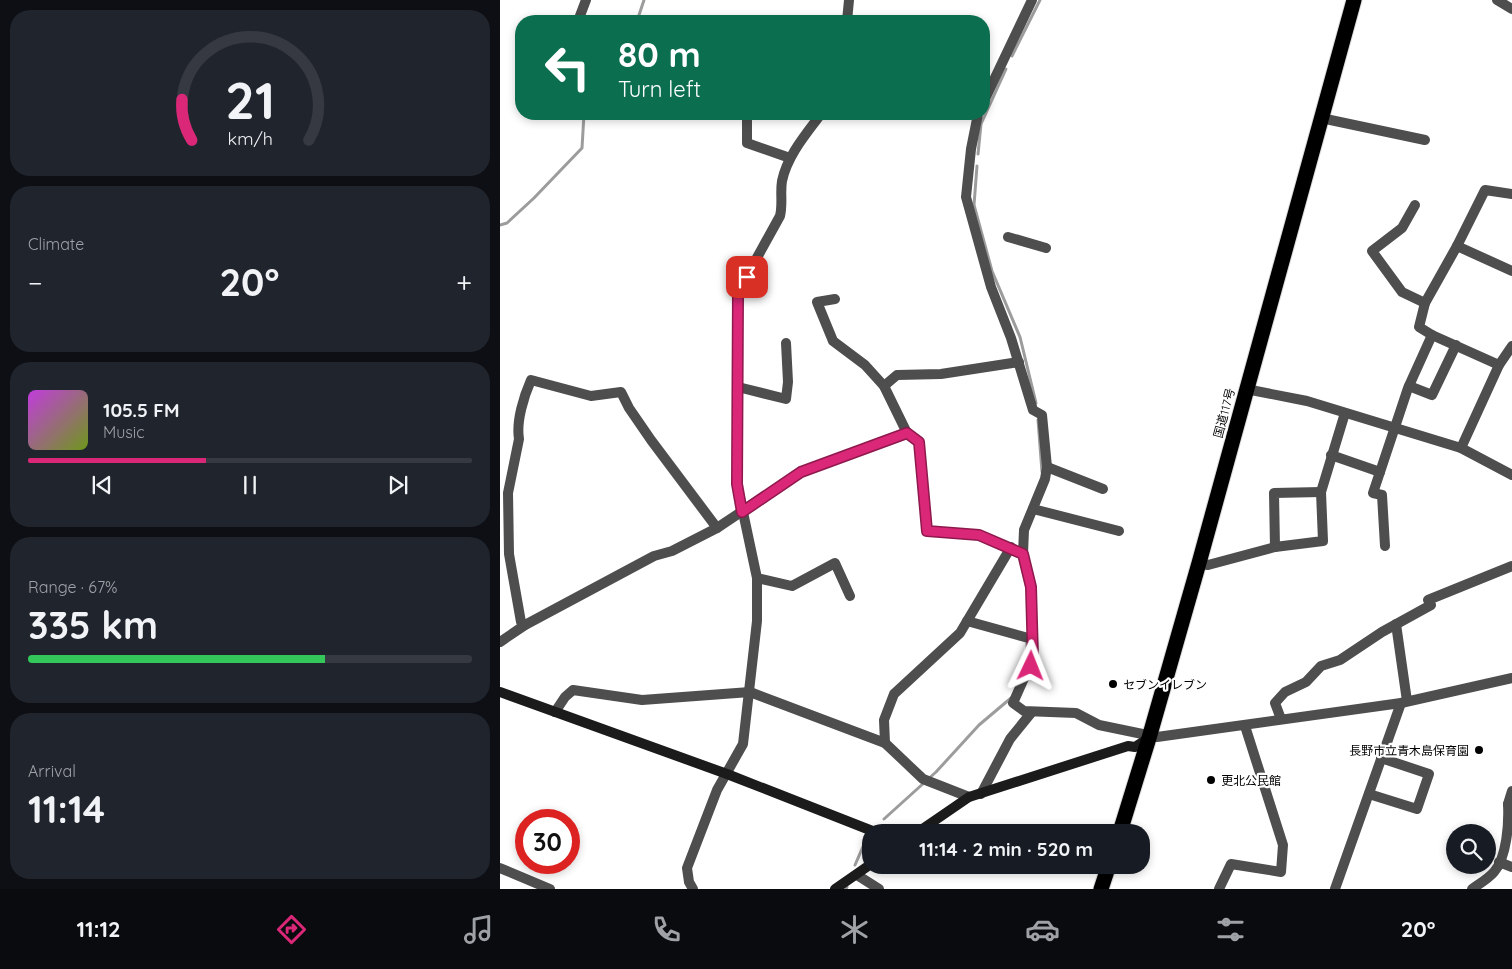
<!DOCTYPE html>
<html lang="en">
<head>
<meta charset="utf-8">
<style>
  :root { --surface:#171b24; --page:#20242c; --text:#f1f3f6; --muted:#9ea1a6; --line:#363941; --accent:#db2777 }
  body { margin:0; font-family:Quicksand,"Noto Sans JP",sans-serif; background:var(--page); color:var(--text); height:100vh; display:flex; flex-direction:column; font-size:19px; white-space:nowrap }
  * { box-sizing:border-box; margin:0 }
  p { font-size:16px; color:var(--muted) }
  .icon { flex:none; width:28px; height:28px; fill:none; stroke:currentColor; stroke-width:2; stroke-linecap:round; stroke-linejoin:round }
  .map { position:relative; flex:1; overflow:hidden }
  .details { display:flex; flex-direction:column; gap:10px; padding:10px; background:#0d0f14; width:500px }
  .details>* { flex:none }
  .banner { position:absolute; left:15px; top:15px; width:475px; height:105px; border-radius:20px; box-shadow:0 2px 8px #0003; background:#0b6e4f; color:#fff; overflow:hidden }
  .fabs { position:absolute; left:946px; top:824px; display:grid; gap:10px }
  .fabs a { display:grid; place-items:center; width:50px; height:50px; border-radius:50%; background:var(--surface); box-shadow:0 2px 8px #0003; font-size:25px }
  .speed { position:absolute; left:15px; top:809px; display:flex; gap:10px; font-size:25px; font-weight:700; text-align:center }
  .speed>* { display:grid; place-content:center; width:65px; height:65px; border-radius:50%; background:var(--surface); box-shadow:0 2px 8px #0003; line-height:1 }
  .speed .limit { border:8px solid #d22; background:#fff; color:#111 }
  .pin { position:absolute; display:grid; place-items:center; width:42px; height:42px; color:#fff; margin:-21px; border-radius:10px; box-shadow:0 2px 8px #0006 }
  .me { position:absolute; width:55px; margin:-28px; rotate:2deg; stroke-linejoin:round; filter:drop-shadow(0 0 4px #0008) }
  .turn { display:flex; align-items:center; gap:18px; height:105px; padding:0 20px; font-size:22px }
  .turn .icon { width:65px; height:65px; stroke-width:2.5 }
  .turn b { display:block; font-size:35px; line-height:42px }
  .big { font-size:38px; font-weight:700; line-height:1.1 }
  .details .tile { flex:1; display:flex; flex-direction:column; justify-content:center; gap:8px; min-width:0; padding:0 18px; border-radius:20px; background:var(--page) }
  .details .dial { align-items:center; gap:0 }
  .dial svg { height:130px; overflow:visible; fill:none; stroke:var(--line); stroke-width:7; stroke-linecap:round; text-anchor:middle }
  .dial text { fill:var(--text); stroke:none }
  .song { display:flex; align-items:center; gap:15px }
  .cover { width:60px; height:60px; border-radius:8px; background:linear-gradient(135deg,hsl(290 70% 55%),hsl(80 70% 35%)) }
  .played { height:5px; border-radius:2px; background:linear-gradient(90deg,var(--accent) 40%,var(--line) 40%) }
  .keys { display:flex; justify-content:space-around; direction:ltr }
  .heat { display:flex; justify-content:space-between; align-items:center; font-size:28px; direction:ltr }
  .charge { height:8px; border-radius:4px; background:linear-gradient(90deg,#34c759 67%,var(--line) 0) }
  .trip { position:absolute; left:362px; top:824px; width:288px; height:50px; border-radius:20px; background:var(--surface); box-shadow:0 2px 8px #0003; font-weight:700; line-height:50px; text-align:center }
  .menu { display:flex; height:80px; justify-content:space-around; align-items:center; background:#090b0e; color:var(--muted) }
  .menu .icon { width:35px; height:35px }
  .menu .current { color:var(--accent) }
  .menu b { font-size:22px; color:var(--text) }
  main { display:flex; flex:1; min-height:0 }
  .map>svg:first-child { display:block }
</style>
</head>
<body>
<main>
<section class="details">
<div class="tile dial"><svg viewBox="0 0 100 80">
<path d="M14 69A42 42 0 1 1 86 69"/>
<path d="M14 69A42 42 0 0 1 8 44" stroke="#db2777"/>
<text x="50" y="56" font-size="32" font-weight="700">21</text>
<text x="50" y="72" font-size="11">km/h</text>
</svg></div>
<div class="tile"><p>Climate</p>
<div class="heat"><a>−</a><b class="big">20°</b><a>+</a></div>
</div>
<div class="tile">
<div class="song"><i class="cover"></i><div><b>105.5 FM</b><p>Music</p></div></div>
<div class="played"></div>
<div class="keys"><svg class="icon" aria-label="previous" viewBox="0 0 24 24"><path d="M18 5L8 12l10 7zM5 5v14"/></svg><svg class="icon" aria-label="pause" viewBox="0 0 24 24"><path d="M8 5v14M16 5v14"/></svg><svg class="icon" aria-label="next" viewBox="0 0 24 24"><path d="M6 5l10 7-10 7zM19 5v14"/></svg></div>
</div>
<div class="tile"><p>Range · 67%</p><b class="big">335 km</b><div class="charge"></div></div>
<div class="tile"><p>Arrival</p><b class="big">11:14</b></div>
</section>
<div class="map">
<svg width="1012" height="889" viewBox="0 0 1012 889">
  <rect width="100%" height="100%" fill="#fff"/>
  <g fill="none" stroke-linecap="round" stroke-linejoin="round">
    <g stroke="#9c9c9c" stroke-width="3">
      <path d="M 137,21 L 144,0"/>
      <path d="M 512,56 L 540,0"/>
      <path d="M 478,154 L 481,124 L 506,69"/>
      <path d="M 477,166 L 474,205 L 492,271 L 520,337 L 536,403"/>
      <path d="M 0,225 L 7,223 L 34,198 L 82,148 L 84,114"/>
      <path d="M 538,420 L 542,472"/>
      <path d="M 527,663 L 527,643"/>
      <path d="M 384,819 L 436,772 L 479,725 L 511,698"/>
      <path d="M 355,865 L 365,842"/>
      <path d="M 346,889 L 347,887"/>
    </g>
    <g stroke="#dbdbdb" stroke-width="17">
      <g id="highway">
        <path d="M 620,832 L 649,738 L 699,563 L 854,0"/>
        <path d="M 601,889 L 609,865"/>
      </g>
    </g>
    <g stroke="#4e4e4e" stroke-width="10">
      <path d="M 997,0 L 1012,9"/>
      <path d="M 78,21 L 86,0"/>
      <path d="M 347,21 L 349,0"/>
      <path d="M 484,101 L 532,0"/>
      <path d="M 247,114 L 247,143 L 290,158"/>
      <path d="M 478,114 L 471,149 L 466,197 L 491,287 L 511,338 L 533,410 L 542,415 L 547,467 L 545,479 L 524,530 L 523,554 L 531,587 L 533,658 L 513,703 L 524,711 L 576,713 L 599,725 L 657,737 L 901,703 L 1012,678"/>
      <path d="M 821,118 L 925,140"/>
      <path d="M 915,205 L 902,228 L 872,251 L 902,292 L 925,303"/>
      <path d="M 508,237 L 546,248"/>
      <path d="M 957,246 L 1012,271"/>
      <path d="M 335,299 L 317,302 L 333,341 L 365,365 L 384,386 L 407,433 L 419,442 L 427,531 L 479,535 L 523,554"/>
      <path d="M 932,335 L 999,365"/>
      <path d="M 384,386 L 397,375 L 441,374 L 519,362"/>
      <path d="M 909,386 L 932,395 L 956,345"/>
      <path d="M 238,387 L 286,399 L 288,382 L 286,343"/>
      <path d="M 746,389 L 807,401 L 961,448 L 1012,475"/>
      <path d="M 961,448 L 999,365 L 1012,346"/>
      <path d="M 831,455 L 880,472 L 908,388 L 932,335 L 919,327 L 925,303 L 957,246 L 985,190 L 1012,194"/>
      <path d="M 547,467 L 603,489"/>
      <path d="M 880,472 L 873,493 L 882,495 L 885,546"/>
      <path d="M 533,509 L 619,531"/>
      <path d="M 775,547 L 774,493 L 821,492"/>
      <path d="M 699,563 L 708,565 L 775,547 L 823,541 L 821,492 L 845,413"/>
      <path d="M 257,578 L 292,586 L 335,563 L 350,596"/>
      <path d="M 467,621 L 532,639"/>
      <path d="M 896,624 L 907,701"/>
      <path d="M 25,625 L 21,622 L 9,554 L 8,493 L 19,439 C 16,421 24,396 31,380 L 91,396 L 121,392 L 129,408 L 151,440 L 217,528"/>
      <path d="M 0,642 L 25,625 L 154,556 L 172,551 L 217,528 L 301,472 L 407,433"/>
      <path d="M 55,712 L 65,697 L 73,690 L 142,700 L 250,692 L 385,743 L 423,779 L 469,797"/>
      <path d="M 781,719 L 775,703 L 785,692 L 806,682 L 821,666 L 840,660 L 882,632 L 931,605 L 928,600 L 1012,566"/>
      <path d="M 385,743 L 384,720 L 394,694 L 460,633 L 511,547"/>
      <path d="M 1012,791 L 1008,804 L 1012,806"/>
      <path d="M 481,794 L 510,739 L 531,713"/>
      <path d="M 869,794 L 917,809 L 929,774 L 881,758"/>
      <path d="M 999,862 L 1012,867"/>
      <path d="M 0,868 L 50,889"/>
      <path d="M 357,875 L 379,889"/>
      <path d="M 193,889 L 189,882 L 187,868 L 217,790 L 243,744 L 257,621 L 257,578 L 237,484 L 238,292 L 280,216 C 283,204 280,193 282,181 C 287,156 306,134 321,114"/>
      <path d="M 719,889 L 731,864 L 781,872 L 783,845 L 745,726"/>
      <path d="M 835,889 L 901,703"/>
      <path d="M 972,889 C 979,884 988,879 994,872 C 1007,857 1009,823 1008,804"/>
    </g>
    <g stroke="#1b1b1b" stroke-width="10">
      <path d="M 0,692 L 227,774 L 375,832"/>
      <path d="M 418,832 L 469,797 L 628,746 L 635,747 L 649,738"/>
      <path d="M 335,889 L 371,864"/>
    </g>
    <use href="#highway" stroke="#000" stroke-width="15"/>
  </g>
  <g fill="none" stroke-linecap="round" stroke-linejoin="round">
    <g stroke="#8e194d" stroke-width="12">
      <path id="route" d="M 247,277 L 238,292 L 237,484 L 242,512 L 301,472 L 407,433 L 419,442 L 427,531 L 479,535 L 523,554 L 531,587 L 533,658 L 531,666"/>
    </g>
    <use href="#route" stroke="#db2777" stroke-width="9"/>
  </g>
  <g fill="#000" stroke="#fff" stroke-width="2">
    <circle cx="613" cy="684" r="5"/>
    <circle cx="979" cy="750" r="5"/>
    <circle cx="711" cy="780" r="5"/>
  </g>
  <g text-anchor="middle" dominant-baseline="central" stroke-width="4.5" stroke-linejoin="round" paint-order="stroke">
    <g font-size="12" fill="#000" stroke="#fff">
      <text transform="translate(724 413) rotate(-75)">国道117号</text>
    </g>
    <g font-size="12" fill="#000" stroke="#fff" text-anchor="start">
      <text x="623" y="684">セブンイレブン</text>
      <text x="969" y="750" text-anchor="end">長野市立青木島保育園</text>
      <text x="721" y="780">更北公民館</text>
    </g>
  </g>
</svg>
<div class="fabs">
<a><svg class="icon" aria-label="search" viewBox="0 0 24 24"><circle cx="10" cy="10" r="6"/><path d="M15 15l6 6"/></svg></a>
</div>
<div class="speed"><div class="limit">30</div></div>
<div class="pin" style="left:247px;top:277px;background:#d93025"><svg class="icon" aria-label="arrive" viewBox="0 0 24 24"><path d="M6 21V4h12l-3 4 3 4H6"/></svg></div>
<svg class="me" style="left:531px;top:666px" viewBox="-20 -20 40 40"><path d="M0-17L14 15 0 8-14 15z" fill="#db2777" stroke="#fff" stroke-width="4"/></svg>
<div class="trip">11:14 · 2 min · 520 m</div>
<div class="banner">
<div class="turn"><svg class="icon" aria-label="left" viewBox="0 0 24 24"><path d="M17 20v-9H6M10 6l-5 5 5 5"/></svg><div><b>80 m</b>Turn left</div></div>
</div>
</div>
</main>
<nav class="menu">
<b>11:12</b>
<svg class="icon current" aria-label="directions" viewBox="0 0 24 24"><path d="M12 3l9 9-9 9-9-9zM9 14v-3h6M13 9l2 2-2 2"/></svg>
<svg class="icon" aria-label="music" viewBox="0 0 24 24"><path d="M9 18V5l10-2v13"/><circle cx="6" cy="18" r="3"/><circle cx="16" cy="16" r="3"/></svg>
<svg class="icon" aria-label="phone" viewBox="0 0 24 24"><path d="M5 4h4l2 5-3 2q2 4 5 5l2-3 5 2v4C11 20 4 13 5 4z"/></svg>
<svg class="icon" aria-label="climate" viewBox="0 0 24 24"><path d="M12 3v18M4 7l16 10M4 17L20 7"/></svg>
<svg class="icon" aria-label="car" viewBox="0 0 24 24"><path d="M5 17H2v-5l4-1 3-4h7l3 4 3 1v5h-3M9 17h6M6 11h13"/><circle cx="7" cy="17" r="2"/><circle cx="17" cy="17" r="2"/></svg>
<svg class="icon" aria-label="filters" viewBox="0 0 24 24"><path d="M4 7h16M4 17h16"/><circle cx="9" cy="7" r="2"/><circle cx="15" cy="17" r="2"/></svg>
<b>20°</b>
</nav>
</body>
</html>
